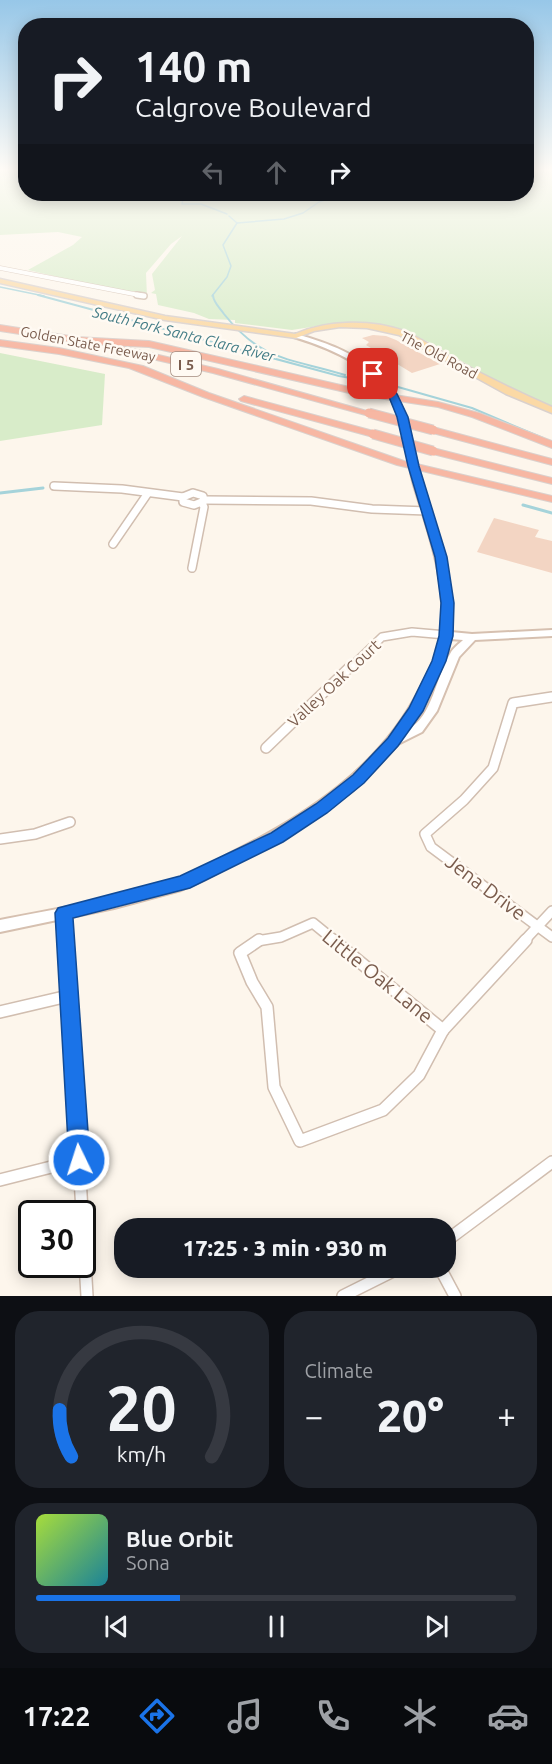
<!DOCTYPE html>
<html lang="en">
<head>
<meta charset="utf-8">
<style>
  :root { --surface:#171b24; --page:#20242c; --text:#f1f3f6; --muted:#9ea1a6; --line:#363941; --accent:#1a73e8 }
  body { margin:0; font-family:Ubuntu,sans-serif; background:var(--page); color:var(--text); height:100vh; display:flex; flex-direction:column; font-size:22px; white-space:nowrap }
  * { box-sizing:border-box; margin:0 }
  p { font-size:20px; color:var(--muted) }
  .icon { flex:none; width:33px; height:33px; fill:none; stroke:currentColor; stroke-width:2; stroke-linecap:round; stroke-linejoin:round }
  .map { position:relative; height:1296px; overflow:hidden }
  .panel { display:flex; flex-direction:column; gap:15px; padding:15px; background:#0d0f14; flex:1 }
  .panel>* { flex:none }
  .guide { position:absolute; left:18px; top:18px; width:516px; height:183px; border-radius:24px; box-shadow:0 3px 15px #0003; background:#171b24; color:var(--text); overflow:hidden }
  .speed { position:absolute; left:18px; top:1200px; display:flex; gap:12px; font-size:30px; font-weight:700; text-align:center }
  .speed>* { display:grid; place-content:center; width:78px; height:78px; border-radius:50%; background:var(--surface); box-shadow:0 3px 15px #0003; line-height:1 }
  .speed .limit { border:3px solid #111; border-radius:9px; background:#fff; color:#111 }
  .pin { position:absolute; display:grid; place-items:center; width:51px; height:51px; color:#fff; margin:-26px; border-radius:12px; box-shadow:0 3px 9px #0006 }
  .me { position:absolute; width:66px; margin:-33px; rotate:356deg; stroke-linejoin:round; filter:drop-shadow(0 0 4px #0008) }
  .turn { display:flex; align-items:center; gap:21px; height:126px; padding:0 18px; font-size:27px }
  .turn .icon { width:78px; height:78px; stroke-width:2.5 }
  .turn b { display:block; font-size:42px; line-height:51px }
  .lanes { display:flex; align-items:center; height:57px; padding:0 18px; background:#0003; justify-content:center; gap:30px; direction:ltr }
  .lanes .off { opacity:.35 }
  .big { font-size:45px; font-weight:800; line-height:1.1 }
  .panel .tile { flex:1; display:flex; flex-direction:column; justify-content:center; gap:9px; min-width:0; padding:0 21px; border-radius:24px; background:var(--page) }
  .panel .dial { align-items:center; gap:0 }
  .dial svg { height:156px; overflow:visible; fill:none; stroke:var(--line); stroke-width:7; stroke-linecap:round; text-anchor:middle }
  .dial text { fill:var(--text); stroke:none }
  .song { display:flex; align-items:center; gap:18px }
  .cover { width:72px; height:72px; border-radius:9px; background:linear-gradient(135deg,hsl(80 70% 55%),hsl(190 70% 35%)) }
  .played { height:6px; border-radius:3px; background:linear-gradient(90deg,var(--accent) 30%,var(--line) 30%) }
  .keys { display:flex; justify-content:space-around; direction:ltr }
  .heat { display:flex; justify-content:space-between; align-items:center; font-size:33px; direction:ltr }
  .panel .tiles { flex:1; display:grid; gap:15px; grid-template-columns:1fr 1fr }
  .tile:last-child { grid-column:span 2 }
  .trip { position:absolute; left:114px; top:1218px; width:342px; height:60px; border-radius:24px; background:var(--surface); box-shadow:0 3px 15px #0003; font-weight:800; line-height:60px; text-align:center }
  .dock { display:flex; height:96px; justify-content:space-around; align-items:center; background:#090b0e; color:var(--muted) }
  .dock .icon { width:42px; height:42px }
  .dock .active { color:var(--accent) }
  .dock b { font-size:27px; color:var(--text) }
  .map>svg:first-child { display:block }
</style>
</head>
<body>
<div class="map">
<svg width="552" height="1296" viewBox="0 0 552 1296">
  <rect width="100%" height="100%" fill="#fdf6ec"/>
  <g fill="#d8ecc9">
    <path d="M 0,171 L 25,171 L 26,194 L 526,194 L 527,171 L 552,171 L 552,406 L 509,389 L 431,343 L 390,326 L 343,322 L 292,330 L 235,323 L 235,320 L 209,319 L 194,313 L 158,305 L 156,294 L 151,293 L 155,290 L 152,274 L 182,236 L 171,244 L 146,273 L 147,297 L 139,292 L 109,289 L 28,270 L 73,245 L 82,237 L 58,232 L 0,235 Z"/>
    <path d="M 0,353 L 105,374 L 102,425 L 0,441 Z"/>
  </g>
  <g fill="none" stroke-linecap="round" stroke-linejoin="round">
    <g stroke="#a5d3da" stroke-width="1.5">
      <path d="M 184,194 L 182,204 L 201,204 L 227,214"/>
      <path d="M 229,216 L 237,223"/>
      <path d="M 0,287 L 44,296"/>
      <path d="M 212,296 L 227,277 L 231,266 L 223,245 L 237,223 L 284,219 L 303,213 L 319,202 L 341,194"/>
    </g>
    <g stroke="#a5d3da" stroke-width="2">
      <path d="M 38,295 L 339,376 L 368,381"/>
      <path d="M 213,295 C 213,302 219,307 224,314 C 262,362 290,358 345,375"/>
      <path d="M 398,387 L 472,408 L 543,438"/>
    </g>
    <g stroke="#a5d3da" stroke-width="3">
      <path d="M 0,493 L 43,488"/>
      <path d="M 523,505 L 552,513"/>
    </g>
  </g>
  <g fill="#f3d5c3">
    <path d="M 373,335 L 386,336 L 396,340 L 440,364 L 412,373 L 366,345 L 369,342 L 362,338 Z"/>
    <path d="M 494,518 L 539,530 L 535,537 L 552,541 L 552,573 L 477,552 Z"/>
  </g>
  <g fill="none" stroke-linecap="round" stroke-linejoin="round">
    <g stroke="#d1beb0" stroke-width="5">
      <path id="street-far4" d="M 0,268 L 144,296"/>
    </g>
    <g stroke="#d1beb0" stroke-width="8">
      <path id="street-far3" d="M 137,295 L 144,296"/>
    </g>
    <g stroke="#d1beb0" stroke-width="10">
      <g id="street-far2">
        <path d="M 54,486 L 122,489 L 183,497"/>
        <path d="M 193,493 L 203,496 L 204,501 L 194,505 L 183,502 L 183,497 Z"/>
        <path d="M 204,500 L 311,501 L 372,509 L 427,511"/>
        <path d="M 113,544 L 148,493"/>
        <path d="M 192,568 L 204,507 L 202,503"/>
        <path d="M 350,668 L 382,637 L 412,632 L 446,635"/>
      </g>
    </g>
    <g stroke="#d1beb0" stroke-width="12">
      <g id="street-far1">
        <path d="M 552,697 L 513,703 L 493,768 L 464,800 L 425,834 L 431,847 L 552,937"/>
        <path d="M 266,748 L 351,666"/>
        <path d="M 0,839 L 35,834 L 70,822"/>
        <path d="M 64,913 L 66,941"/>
        <path d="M 257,941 L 281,937 L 313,923 L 335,941"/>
        <path d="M 524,941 L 552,911"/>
      </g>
    </g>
    <g stroke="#d1beb0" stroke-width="14">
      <g id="street">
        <path d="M 66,940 L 87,1296"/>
        <path d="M 259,940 L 240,953 L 252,982 L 267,1007 L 274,1087 L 300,1141 L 383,1110 L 419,1075 L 443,1030"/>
        <path d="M 333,940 L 443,1030"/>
        <path d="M 0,1012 L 68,996"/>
        <path d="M 443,1030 L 526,940"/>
        <path d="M 0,1180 L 79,1160"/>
        <path d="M 446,1241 L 552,1162"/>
        <path d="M 440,1268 L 455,1296"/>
        <path d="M 343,1296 L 399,1268"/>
      </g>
    </g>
    <g stroke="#d6c0b0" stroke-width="4">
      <path id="secondary" d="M 296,334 C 328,343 361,355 384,380 C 409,406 410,439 419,472 C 435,527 453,574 451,632 L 472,634 L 552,630 L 552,636 L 475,640 L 459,657 L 437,711 L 422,732 L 398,744 L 377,767 L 352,791 L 295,831 L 204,880 L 181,890 L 114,908 L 0,932 L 0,920 C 60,908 122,899 179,879 C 197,873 213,863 229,854 C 306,816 380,768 420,689 C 429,673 437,656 440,638 C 449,586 429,534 414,485 C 407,460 406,433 396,409 C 379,368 333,349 294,337 L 294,335 ZM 450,639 L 463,640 C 459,644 453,648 450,654 C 436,675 433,717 408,729 C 426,702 444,671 450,639 Z"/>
    </g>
    <g stroke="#dad1cd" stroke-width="3">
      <path id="primary" d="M 0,279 L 165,316 L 295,334 C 327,320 371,319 404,331 C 420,338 437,349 452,358 C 485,376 518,392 552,407 L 552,413 L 506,394 L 399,335 L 367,328 L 340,327 L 314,331 L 296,338 L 165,320 L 0,283 Z"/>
    </g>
    <g stroke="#dad1cd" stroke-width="2">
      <g id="highway">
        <path d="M 0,325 L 76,337 L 149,341 L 358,389 L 438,402 L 479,413 L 552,441 L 552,448 L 472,417 L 438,407 L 358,395 L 149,347 L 85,344 L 0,331 Z"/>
        <path d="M 0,340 L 59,348 L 143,366 L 209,393 L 404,461 L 552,496 L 552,502 L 397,465 L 203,397 L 129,368 L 59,354 L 0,346 Z"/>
        <path d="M 112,344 L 218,369 L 374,413 L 369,416 L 213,373 L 109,349 L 109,345 Z"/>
        <path d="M 244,396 L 377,432 L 378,434 L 373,437 L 241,401 L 239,399 Z"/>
        <path d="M 433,427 L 552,459 L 552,465 L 429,432 L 428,430 Z"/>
        <path d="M 433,448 L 552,478 L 552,484 L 429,453 L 428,451 Z"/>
      </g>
    </g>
    <use href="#street-far4" stroke="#fff" stroke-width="4"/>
    <use href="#street-far3" stroke="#fff" stroke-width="5"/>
    <use href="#street-far2" stroke="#fff" stroke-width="7"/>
    <use href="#street-far1" stroke="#fff" stroke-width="9"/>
    <use href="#street" stroke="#fff" stroke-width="11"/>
    <use href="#secondary" fill="#fff" fill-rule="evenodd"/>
    <use href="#primary" fill="#fbd9a5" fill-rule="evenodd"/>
    <use href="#highway" fill="#f7b7a3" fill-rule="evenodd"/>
    <g stroke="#dad1cd" stroke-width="11" stroke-linecap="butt">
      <g id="highway-bridge">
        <path d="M 369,413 L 433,430"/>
        <path d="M 373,434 L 433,451"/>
      </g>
    </g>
    <use href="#highway-bridge" stroke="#f7b7a3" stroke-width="9"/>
  </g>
  <linearGradient id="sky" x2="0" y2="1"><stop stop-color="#97c7e8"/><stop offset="0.48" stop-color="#fefbf6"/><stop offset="1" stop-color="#fefbf6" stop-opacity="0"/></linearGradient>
  <rect width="552" height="353" fill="url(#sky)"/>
  <path fill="#1a73e8" stroke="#114b97" stroke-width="1.5" d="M 370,372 L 377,372 L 397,394 L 408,417 L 419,466 L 447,557 L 454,603 L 453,636 L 446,661 L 423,711 L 398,746 L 364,783 L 327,813 L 283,842 L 190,888 L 73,918 L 90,1160 L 87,1168 L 79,1171 L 72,1168 L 69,1160 L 55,913 L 58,908 L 180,876 L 271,833 L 316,804 L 353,775 L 388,738 L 409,708 L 432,661 L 439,636 L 441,603 L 435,557 L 408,466 L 397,417 L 389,397 L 370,376 Z"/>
  <g text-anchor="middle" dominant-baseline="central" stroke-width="5" stroke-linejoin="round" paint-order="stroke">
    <g font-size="14" fill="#7a5c4d" stroke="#fffaf3">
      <text transform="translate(88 344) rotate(11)">Golden State Freeway</text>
      <text transform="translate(439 355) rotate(28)">The Old Road</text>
    </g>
    <g font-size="15" font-style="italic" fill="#437c86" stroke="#fffaf3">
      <text transform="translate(184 334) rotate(14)">South Fork Santa Clara River</text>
    </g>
    <rect fill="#fffaf3" stroke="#a28b7f" stroke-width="1.5" x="171" y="352" width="30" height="24" rx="4.5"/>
    <g font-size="15" font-weight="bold" fill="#7a5c4d">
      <text x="186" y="364">I 5</text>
    </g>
    <g font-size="16" fill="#7a5c4d" stroke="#fffaf3">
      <text transform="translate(334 683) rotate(-43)">Valley Oak Court</text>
    </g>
    <g font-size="20" fill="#7a5c4d" stroke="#fffaf3">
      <text transform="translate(486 887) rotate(37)">Jena Drive</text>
      <text transform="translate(378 976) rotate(39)">Little Oak Lane</text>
    </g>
  </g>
</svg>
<div class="speed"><div class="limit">30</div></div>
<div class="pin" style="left:373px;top:374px;background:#d93025"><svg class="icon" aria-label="arrive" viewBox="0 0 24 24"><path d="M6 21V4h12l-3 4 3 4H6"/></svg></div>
<svg class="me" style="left:79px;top:1160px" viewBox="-20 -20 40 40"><circle r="17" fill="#1a73e8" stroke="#fff" stroke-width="3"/><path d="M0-11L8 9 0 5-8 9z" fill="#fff"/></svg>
<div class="trip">17:25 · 3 min · 930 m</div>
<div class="guide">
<div class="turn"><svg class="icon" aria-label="right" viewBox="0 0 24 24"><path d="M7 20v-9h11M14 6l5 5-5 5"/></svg><div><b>140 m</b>Calgrove Boulevard</div></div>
<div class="lanes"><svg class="icon off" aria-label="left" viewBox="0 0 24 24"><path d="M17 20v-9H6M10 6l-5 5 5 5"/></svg><svg class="icon off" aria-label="ahead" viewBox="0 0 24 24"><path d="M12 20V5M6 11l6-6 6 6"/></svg><svg class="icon" aria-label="right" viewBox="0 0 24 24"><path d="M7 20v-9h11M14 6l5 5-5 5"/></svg></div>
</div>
</div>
<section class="panel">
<div class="tiles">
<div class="tile dial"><svg viewBox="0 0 100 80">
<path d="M14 69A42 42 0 1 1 86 69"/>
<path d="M14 69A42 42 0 0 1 8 45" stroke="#1a73e8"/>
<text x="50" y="56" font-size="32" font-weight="700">20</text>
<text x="50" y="72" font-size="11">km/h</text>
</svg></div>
<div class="tile"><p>Climate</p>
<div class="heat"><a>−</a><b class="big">20°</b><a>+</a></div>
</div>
<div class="tile">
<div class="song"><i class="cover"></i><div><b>Blue Orbit</b><p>Sona</p></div></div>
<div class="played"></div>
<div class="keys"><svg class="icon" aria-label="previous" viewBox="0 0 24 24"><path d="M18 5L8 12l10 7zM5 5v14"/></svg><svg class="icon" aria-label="pause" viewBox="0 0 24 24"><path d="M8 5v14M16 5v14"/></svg><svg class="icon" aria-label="next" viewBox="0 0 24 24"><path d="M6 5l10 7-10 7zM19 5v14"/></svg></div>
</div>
</div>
</section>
<nav class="dock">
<b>17:22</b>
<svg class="icon active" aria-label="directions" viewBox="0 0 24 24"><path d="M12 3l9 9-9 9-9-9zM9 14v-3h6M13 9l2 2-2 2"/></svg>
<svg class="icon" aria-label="music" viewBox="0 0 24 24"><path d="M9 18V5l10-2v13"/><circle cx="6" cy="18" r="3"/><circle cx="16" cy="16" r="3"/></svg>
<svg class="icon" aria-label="phone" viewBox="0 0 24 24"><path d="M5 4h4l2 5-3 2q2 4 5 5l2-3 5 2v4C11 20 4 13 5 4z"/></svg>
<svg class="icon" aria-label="climate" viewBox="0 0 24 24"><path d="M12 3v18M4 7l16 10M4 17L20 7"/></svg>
<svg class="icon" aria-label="car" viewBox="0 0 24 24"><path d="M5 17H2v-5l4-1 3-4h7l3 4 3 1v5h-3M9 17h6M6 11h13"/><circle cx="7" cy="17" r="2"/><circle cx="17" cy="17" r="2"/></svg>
</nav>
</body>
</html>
